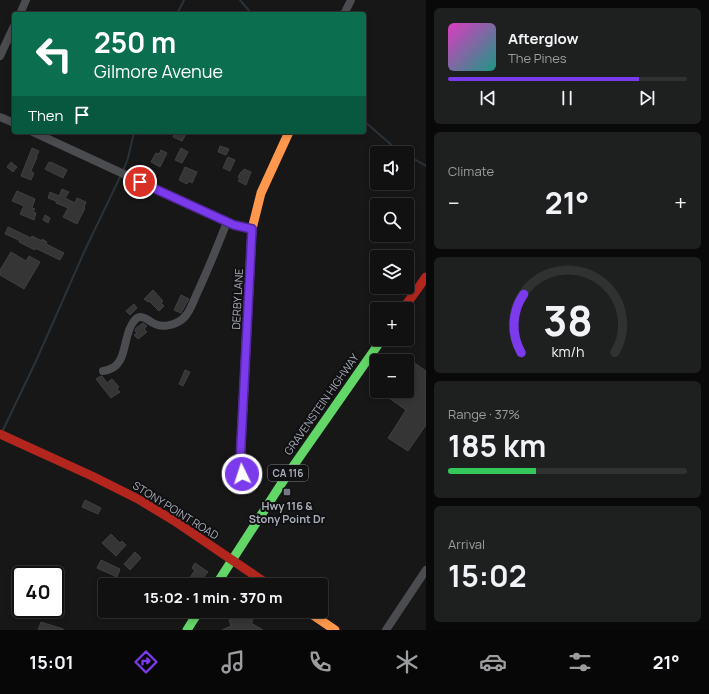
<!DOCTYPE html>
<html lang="en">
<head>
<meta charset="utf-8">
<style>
  :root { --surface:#111; --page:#1e1f1f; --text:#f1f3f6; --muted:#9c9d9f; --line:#303131; --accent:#7c3aed }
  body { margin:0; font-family:Manrope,sans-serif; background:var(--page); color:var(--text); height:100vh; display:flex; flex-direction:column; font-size:15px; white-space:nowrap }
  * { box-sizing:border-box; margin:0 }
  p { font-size:13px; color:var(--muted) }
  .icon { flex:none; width:22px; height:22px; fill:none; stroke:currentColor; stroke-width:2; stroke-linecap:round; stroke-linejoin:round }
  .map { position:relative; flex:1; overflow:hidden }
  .details { display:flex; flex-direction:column; gap:8px; padding:8px; background:#090909; width:283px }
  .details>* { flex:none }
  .hud { position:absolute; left:12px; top:12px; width:354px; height:122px; border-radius:4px; box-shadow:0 2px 6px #0003,0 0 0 1px var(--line); background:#0b6e4f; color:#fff; overflow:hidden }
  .controls { position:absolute; left:370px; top:146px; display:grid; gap:8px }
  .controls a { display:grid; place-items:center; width:44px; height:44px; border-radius:4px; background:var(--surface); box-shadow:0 2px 6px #0003,0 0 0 1px var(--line); font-size:20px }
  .speed { position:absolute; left:12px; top:566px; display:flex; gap:8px; font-size:20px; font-weight:700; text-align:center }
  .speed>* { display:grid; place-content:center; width:52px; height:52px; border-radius:50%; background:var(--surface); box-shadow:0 2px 6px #0003,0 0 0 1px var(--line); line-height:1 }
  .speed .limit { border:2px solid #111; border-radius:6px; background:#fff; color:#111 }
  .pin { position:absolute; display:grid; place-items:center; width:34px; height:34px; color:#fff; margin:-17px; border:2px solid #fff; border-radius:50%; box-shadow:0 1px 4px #0007 }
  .me { position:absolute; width:44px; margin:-22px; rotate:356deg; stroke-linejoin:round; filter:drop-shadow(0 0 3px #0008) }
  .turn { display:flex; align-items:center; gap:14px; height:84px; padding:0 16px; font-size:18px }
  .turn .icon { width:52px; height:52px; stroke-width:2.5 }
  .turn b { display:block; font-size:28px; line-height:34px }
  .then { display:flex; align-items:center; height:38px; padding:0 16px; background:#0003; gap:8px; font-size:15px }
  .big { font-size:30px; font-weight:700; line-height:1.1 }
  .details .card { flex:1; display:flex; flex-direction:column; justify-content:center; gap:6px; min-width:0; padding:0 14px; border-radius:6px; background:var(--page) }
  .details .dial { align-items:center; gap:0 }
  .dial svg { height:104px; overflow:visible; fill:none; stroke:var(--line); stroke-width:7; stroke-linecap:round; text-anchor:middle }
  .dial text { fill:var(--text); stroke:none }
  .song { display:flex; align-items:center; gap:12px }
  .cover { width:48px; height:48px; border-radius:6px; background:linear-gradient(135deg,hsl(310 70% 55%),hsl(170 70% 35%)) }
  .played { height:4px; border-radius:2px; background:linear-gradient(90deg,var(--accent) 80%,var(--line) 80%) }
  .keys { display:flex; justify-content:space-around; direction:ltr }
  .heat { display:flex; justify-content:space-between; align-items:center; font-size:22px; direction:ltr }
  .charge { height:6px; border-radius:3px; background:linear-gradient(90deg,#34c759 37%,var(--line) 0) }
  .trip { position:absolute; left:98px; top:578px; width:230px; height:40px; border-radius:4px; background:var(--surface); box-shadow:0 2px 6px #0003,0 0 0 1px var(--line); font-weight:700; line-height:40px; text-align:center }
  .dock { display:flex; height:64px; justify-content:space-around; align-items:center; background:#070707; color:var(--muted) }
  .dock .icon { width:28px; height:28px }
  .dock .active { color:var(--accent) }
  .dock b { font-size:18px; color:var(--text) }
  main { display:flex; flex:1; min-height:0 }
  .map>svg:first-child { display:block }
</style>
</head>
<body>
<main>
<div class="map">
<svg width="426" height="630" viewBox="0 0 426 630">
  <rect width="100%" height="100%" fill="#171717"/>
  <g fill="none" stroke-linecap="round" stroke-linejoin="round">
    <g stroke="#2a3239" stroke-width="2">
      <path d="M 240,0 L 252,14"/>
      <path d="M 177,14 L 184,0"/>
      <path d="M 364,121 L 395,148 L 404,153"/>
      <path d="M 407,155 L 426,166"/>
      <path d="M 123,171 L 128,158 L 134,132"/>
      <path d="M 3,430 L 36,361 L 85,250 L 121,175"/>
    </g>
  </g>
  <g fill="#353536" stroke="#3f4043">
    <path d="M 175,132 L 187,132 L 182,141 L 173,137 Z"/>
    <path d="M 220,146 L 229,149 L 226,155 L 218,152 Z"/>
    <path d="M 32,148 L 39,151 L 36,157 L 37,157 L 31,171 L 34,173 L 31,180 L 21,176 Z"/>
    <path d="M 181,148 L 188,152 L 182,163 L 175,160 Z"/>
    <path d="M 161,150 L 167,153 L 160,167 L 151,162 L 156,153 L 159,154 Z"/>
    <path d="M 228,157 L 235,160 L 230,171 L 223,168 Z"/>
    <path d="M 11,162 L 17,167 L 13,172 L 7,167 Z"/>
    <path d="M 49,162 L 51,163 L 51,162 L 67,170 L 63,178 L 45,169 Z"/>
    <path d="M 185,167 L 197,172 L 192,183 L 189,181 L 187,184 L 179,180 Z"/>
    <path d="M 244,169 L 251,172 L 246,185 L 238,181 L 240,178 L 238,177 L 241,172 L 242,172 Z"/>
    <path d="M 62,189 L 69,192 L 65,198 L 75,203 L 77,198 L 86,202 L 84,207 L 85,208 L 77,224 L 63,217 L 68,208 L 56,203 L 56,201 L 48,198 L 50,192 L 59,196 Z"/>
    <path d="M 17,191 L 35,199 L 32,208 L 35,209 L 33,212 L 36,213 L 34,220 L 20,214 L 24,206 L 12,201 Z"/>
    <path d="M 45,215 L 50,218 L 48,223 L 43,220 Z"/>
    <path d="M 8,227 L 31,238 L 32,236 L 42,241 L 42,239 L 47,242 L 46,244 L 64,253 L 60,260 L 35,248 L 35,250 L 19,242 L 19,240 L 5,234 Z"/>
    <path d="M 11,252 L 26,261 L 29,256 L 40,262 L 24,289 L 0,275 L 0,270 Z"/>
    <path d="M 153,290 L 163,301 L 161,303 L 164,306 L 159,311 L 149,301 L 148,302 L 144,299 Z"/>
    <path d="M 181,295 L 189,299 L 181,313 L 174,310 Z"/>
    <path d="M 134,304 L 137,308 L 130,315 L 126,311 Z"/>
    <path d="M 143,323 L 147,326 L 144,329 L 147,332 L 138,339 L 134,335 L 137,333 L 135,331 L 136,328 Z"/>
    <path d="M 407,358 L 426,371 L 426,425 L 408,451 L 388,438 L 406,410 L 379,391 L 407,391 Z"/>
    <path d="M 185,370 L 190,372 L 183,386 L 179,384 Z"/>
    <path d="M 101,376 L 102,376 L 107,383 L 112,379 L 119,387 L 117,389 L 120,392 L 111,398 L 96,379 Z"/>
    <path d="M 85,500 L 101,508 L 98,514 L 82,507 Z"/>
    <path d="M 111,534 L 120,543 L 122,541 L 126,545 L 116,556 L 102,543 Z"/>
    <path d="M 135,552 L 141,558 L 130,570 L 124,564 Z"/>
    <path d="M 101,560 L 120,569 L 117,577 L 97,568 Z"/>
    <path d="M 195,563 L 208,572 L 203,578 L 200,578 L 196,584 L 189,579 L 195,570 L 192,568 Z"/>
    <path d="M 252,611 L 264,611 L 252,619 L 253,621 L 251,623 L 263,630 L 222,630 L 231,626 L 229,620 L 245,616 Z"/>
    <path d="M 41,622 L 63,629 L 63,630 L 38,630 Z"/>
  </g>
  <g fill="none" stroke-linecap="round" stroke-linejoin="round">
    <g stroke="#4b4c50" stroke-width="8">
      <path d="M 20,14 L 26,0"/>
      <path d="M 344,14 L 351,0"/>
      <path d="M 0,56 L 14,26"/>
      <path d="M 0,117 L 14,123"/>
      <path d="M 33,132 L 234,225 L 252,229"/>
      <path d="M 103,371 C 130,368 121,336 134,321 C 142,311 149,323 158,325 C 163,327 173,325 178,322 C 182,320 185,317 187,314 C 192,307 195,297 199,289 C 209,267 218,245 227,222"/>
      <path d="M 386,630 L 426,570"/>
    </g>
    <g stroke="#63d668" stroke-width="9">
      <path d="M 216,585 L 287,475 L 382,339"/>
      <path d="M 187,630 L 199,611"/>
    </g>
    <g stroke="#ff974d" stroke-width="9">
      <path d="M 242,474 L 240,464 L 252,229 L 261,193 L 289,132"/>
      <path d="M 307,611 L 335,630"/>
    </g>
    <g stroke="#b3261e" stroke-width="9">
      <path d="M 403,309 L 426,277"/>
      <path d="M 0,434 L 92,476 L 138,499 L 176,522 L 269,585"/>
    </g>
  </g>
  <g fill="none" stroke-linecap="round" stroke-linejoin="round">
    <g stroke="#51269a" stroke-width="10">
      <path id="route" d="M 140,182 L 234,225 L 252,229 L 240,464 L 242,474"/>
    </g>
    <use href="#route" stroke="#7c3aed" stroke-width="7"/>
  </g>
  <rect fill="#757880" stroke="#111113" stroke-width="1.5" x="283" y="488" width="8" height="8" rx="2"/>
  <g text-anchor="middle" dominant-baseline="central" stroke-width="4" stroke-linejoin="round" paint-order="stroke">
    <rect fill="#111113" stroke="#7b7e86" stroke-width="1" x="268" y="465" width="40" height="16" rx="3"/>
    <g font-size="10" font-weight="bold" fill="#a8adb8">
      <text x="288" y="473">CA 116</text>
    </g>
    <g font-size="11" fill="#a8adb8" stroke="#111113">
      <text transform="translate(237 299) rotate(-87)">DERBY LANE</text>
      <text transform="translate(321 404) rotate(-55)">GRAVENSTEIN HIGHWAY</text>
      <text transform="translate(176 510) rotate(32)">STONY POINT ROAD</text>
    </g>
    <g font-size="11" font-weight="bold" fill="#a8adb8" stroke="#111113">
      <text x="287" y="505">Hwy 116 &amp;<tspan x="287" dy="13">Stony Point Dr</tspan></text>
    </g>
  </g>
</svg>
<div class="controls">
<a><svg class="icon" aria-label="sound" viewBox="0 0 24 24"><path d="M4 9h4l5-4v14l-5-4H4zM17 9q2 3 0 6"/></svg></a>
<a><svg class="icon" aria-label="search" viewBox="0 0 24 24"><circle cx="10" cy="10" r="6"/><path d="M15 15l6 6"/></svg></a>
<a><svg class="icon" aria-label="layers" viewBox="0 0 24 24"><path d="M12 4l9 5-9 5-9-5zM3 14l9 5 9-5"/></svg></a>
<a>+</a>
<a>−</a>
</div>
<div class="speed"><div class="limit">40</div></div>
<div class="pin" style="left:140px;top:182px;background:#d93025"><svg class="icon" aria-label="arrive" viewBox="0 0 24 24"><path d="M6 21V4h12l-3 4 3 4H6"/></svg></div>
<svg class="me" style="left:242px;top:474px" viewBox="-20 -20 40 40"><circle r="17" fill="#7c3aed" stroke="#fff" stroke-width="3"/><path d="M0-11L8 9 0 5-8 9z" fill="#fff"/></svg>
<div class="trip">15:02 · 1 min · 370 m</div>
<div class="hud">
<div class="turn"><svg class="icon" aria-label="left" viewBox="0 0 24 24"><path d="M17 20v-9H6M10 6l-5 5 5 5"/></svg><div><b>250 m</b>Gilmore Avenue</div></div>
<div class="then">Then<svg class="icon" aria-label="arrive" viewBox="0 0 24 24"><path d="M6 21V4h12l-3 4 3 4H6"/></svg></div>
</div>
</div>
<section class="details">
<div class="card">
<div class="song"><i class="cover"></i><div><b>Afterglow</b><p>The Pines</p></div></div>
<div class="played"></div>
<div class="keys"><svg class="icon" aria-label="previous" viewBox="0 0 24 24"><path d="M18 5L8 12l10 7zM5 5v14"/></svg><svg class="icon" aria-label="pause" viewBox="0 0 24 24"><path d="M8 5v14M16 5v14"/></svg><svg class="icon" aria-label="next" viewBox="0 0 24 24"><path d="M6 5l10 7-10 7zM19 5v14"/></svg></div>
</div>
<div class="card"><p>Climate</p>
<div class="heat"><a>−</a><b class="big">21°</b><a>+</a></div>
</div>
<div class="card dial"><svg viewBox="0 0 100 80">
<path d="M14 69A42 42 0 1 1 86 69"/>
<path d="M14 69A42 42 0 0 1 16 24" stroke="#7c3aed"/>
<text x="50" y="56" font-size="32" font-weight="700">38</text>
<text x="50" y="72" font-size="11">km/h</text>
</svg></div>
<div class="card"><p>Range · 37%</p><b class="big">185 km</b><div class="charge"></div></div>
<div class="card"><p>Arrival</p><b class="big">15:02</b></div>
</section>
</main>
<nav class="dock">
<b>15:01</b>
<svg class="icon active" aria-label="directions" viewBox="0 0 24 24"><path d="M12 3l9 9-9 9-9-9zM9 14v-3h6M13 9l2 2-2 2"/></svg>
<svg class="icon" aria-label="music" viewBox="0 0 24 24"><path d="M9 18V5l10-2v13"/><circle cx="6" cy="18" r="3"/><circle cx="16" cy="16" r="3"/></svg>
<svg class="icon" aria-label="phone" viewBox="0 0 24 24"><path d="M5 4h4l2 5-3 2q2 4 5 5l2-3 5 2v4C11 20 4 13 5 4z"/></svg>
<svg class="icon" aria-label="climate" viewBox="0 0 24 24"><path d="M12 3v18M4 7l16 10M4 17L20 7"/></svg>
<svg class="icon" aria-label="car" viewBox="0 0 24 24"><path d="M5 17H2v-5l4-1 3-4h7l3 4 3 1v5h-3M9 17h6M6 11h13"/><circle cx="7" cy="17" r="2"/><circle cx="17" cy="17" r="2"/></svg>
<svg class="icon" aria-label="filters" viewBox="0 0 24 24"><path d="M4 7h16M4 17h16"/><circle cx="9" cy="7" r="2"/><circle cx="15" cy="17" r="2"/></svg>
<b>21°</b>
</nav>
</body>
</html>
